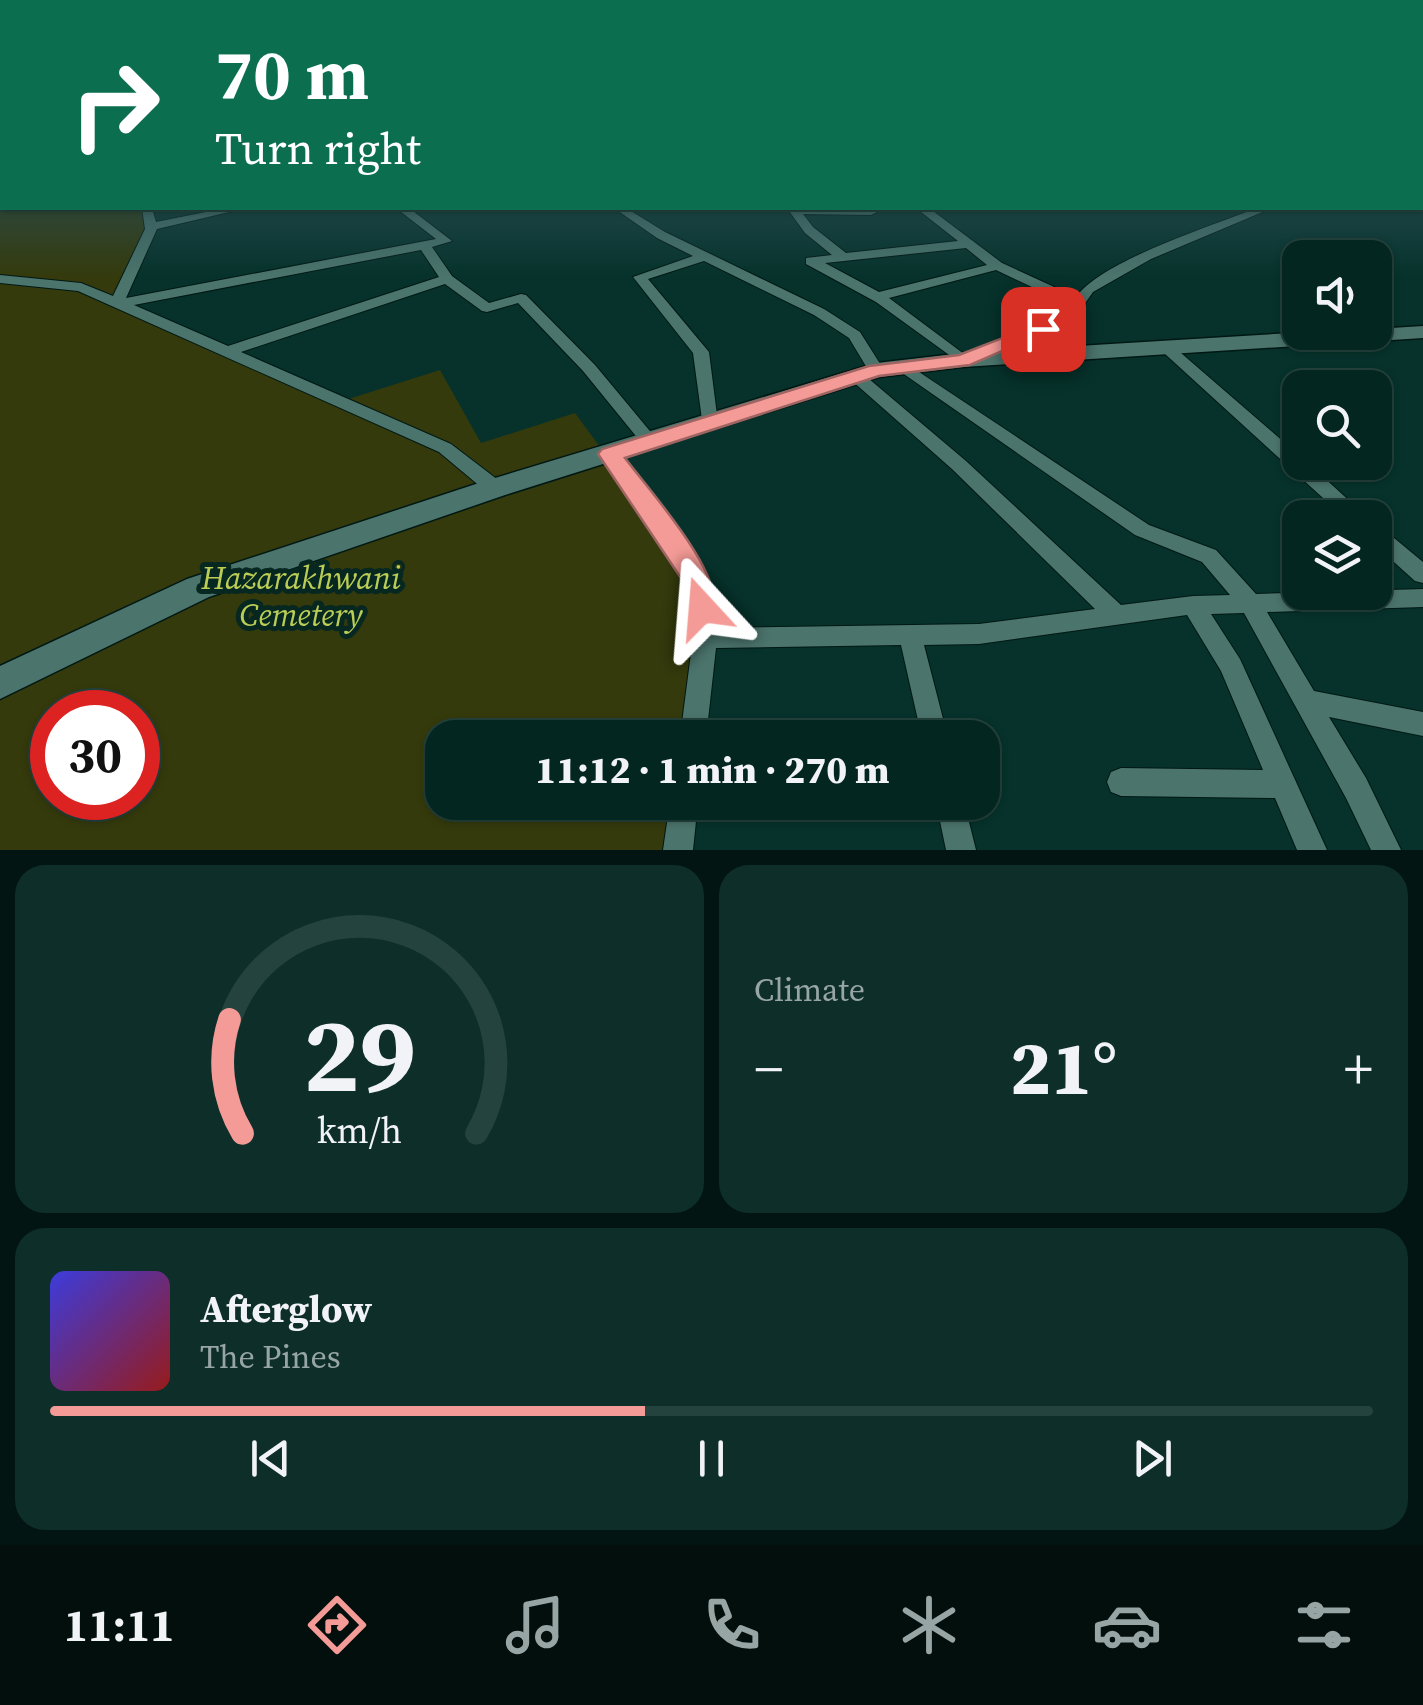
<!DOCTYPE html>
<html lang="en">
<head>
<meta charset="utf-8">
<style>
  :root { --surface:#042620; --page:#0d2e29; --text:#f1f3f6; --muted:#97a5a5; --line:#25433e; --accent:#f59b97 }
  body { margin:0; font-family:"Source Serif 4",serif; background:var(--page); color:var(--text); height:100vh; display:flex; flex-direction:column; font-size:38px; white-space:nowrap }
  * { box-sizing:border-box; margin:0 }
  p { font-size:32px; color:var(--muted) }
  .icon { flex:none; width:55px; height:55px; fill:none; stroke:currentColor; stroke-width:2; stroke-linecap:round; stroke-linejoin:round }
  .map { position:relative; height:850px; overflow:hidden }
  .sheet { display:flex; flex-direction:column; gap:15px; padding:15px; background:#021512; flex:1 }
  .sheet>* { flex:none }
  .hud { position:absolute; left:0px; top:0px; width:1425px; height:210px; box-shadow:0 2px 8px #0004,0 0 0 2px var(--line); background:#0b6e4f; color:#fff; overflow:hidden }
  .buttons { position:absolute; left:1282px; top:240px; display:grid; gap:20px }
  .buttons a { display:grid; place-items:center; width:110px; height:110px; border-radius:20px; background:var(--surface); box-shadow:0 2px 8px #0004,0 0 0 2px var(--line); font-size:50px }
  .speed { position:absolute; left:30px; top:690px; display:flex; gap:20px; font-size:50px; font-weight:700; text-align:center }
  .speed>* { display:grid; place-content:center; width:130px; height:130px; border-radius:50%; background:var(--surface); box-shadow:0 2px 8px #0004,0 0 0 2px var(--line); line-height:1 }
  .speed .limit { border:15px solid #d22; background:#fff; color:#111 }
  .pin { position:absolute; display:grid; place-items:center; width:85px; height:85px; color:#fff; margin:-42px; border-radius:20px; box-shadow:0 5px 15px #0006 }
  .me { position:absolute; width:110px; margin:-55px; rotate:341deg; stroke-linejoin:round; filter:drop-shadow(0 0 8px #0008) }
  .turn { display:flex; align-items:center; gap:35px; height:210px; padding:0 50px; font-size:45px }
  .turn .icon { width:130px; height:130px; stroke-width:2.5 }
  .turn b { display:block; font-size:70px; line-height:85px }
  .big { font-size:75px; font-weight:800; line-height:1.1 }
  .sheet .tile { flex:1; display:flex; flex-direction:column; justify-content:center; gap:15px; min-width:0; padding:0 35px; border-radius:30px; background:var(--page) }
  .sheet .dial { align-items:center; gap:0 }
  .dial svg { height:260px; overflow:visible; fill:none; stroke:var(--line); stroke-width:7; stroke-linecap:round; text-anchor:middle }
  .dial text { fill:var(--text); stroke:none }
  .song { display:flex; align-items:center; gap:30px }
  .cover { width:120px; height:120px; border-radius:15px; background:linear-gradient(135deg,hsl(240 70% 55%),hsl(0 70% 35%)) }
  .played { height:10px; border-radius:5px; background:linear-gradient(90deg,var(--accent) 45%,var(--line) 45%) }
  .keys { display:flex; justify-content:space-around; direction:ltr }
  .heat { display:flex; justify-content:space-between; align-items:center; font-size:55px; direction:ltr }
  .sheet .tiles { flex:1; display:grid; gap:15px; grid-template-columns:1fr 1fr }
  .tile:last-child { grid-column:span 2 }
  .trip { position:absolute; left:425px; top:720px; width:575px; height:100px; border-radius:30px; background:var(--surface); box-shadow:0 2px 8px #0004,0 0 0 2px var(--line); font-weight:800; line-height:100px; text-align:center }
  .tab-bar { display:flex; height:160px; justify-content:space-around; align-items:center; background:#020f0d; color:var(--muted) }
  .tab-bar .icon { width:70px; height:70px }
  .tab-bar .on { color:var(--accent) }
  .tab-bar b { font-size:45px; color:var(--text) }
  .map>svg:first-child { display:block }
</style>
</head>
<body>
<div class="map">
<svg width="1423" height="850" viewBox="0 0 1423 850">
  <rect width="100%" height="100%" fill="#06322b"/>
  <path fill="#343a0c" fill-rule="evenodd" d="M 0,187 L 2,208 L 147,208 L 151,229 L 117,304 L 339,402 L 440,370 L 481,443 L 575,413 L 697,579 L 699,737 L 442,738 L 442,802 L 689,803 L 682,850 L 0,850 ZM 52,712 L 138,712 L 138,798 L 52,798 Z"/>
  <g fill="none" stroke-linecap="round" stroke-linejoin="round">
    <g stroke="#001814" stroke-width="2">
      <g id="street">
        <rect x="1422" y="158" width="1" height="3"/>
        <rect x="0" y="184" width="2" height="6"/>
        <path d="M 142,208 L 152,208 L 156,222 L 226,208 L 246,208 L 157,229 L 126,298 L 436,239 L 396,208 L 409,208 L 452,241 L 432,247 L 452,276 L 489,303 L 521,294 L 526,295 L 595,365 L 659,442 L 650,448 L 644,446 L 583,371 L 518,303 L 487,312 L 482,311 L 445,284 L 241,352 L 451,444 L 502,483 L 505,488 L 502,493 L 488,493 L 439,452 L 78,291 L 0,283 L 0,275 L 81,283 L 113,296 L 145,229 ZM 421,250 L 439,277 L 228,346 L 134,305 Z"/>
        <path d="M 614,208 L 626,208 L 665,232 L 824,309 L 860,332 L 884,370 L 882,373 L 870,373 L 849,338 L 814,315 L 704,261 L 648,279 L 709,352 L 718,423 L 709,428 L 703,427 L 693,353 L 633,277 L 693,256 L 657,238 Z"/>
        <path d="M 787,208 L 874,208 L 877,212 L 871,215 L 803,214 L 813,227 L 846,253 L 958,241 L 916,208 L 929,208 L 1002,263 L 1076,297 C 1101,261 1214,225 1257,208 L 1272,208 L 1151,259 L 1093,292 L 1069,326 L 1027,337 L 963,365 L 876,302 L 806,264 L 806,258 L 832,255 L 805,233 ZM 966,248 L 987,265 L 879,292 L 825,263 ZM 996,270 L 1070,305 L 1059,320 L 1017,331 L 964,354 L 889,298 Z"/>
        <path d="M 1169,345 L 1174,347 L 1300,456 L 1300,462 L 1307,462 L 1368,518 L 1345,518 L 1164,353 L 1161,350 Z"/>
        <path d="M 904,362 L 1149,525 L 1216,550 L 1256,594 L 1423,589 L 1423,607 L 1267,612 L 1314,691 L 1423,712 L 1423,736 L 1329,717 L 1366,778 L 1401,850 L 1371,850 L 1346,798 L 1244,613 L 1211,614 L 1240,659 L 1327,850 L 1297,850 L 1275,798 L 1121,796 L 1111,792 L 1107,782 L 1111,772 L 1121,768 L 1263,770 L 1221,671 L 1187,615 L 979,644 L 924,645 L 948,738 L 922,738 L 901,645 L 716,648 L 706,738 L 680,738 L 693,638 L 686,581 L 604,458 L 601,454 L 604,450 L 616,450 L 705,573 L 715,628 L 979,624 L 1095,609 L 952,469 L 850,379 L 848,376 L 850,373 L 862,373 L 966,461 L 1121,605 L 1193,596 L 1230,595 L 1202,562 L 1135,535 L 898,370 L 896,367 L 898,364 Z"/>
        <path d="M 1375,525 L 1382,528 L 1423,562 L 1423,583 L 1415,581 L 1375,545 Z"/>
        <path d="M 670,802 L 698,802 L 693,850 L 663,850 Z"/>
        <path d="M 936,802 L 964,802 L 976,850 L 946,850 Z"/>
      </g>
    </g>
    <g stroke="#001814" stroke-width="3">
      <path id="secondary" d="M 1423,326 L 1423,338 L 963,367 L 879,377 L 505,495 L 209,597 L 0,699 L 0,666 L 187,579 L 485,481 L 876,363 L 963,353 L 1308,332 L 1375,332 L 1375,329 Z"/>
    </g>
    <use href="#street" fill="#4b746c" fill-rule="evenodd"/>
    <use href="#secondary" fill="#4b746c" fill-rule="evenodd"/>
  </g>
  <linearGradient id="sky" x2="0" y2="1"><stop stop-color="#031c18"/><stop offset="0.57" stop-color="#2a4f55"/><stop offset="1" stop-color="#2a4f55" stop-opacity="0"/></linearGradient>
  <rect width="1423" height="277" fill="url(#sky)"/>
  <path fill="#f59b97" stroke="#9f6562" stroke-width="2.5" d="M 1036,325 L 1053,329 L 970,365 L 879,376 L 625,458 C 648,489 731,580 712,617 L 702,620 L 691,617 L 683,581 L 598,454 L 602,449 L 869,366 L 959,355 Z"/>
  <g text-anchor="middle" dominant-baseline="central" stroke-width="10" stroke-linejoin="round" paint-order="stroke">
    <g font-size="32" font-style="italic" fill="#bbcd55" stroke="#072721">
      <text x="301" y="578">Hazarakhwani<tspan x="301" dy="37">Cemetery</tspan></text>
    </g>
  </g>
</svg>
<div class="buttons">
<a><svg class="icon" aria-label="sound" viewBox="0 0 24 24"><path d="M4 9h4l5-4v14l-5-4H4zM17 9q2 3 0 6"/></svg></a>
<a><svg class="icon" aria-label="search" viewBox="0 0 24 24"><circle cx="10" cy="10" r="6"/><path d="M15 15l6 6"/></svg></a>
<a><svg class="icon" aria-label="layers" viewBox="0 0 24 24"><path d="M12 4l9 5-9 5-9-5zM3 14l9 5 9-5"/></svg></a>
</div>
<div class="speed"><div class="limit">30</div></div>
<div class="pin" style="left:1043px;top:329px;background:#d93025"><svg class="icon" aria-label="arrive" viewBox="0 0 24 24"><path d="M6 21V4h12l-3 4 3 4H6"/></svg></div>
<svg class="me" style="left:702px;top:608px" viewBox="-20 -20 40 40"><path d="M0-17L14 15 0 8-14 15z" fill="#f59b97" stroke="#fff" stroke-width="4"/></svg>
<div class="trip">11:12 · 1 min · 270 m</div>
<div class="hud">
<div class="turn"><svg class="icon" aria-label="right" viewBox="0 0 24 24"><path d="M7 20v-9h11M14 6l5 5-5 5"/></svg><div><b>70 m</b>Turn right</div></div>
</div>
</div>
<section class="sheet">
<div class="tiles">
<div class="tile dial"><svg viewBox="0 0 100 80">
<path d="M14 69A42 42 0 1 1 86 69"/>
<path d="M14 69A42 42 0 0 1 10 34" stroke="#f59b97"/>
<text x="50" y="56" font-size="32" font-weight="700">29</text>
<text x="50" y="72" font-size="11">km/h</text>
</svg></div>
<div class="tile"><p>Climate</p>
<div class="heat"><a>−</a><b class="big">21°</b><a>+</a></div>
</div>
<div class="tile">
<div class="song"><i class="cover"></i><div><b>Afterglow</b><p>The Pines</p></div></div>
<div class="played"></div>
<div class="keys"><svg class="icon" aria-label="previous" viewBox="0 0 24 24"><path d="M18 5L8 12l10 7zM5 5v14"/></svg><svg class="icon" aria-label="pause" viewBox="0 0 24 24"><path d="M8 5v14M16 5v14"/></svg><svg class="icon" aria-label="next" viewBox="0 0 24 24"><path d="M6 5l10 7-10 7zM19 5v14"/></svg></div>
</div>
</div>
</section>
<nav class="tab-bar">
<b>11:11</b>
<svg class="icon on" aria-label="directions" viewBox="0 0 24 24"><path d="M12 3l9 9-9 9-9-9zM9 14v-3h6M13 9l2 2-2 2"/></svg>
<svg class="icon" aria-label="music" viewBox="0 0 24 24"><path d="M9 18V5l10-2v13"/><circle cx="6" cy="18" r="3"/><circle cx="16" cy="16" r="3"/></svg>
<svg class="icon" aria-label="phone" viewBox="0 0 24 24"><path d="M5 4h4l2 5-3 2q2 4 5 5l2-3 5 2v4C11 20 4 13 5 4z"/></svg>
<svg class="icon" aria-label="climate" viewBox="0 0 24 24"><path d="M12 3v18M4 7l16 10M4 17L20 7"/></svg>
<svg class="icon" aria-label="car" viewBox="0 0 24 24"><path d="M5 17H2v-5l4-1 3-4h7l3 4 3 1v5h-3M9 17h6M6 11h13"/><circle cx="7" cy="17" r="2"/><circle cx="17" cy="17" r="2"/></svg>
<svg class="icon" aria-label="filters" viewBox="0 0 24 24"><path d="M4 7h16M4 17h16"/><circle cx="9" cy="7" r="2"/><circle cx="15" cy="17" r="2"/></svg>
</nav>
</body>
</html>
